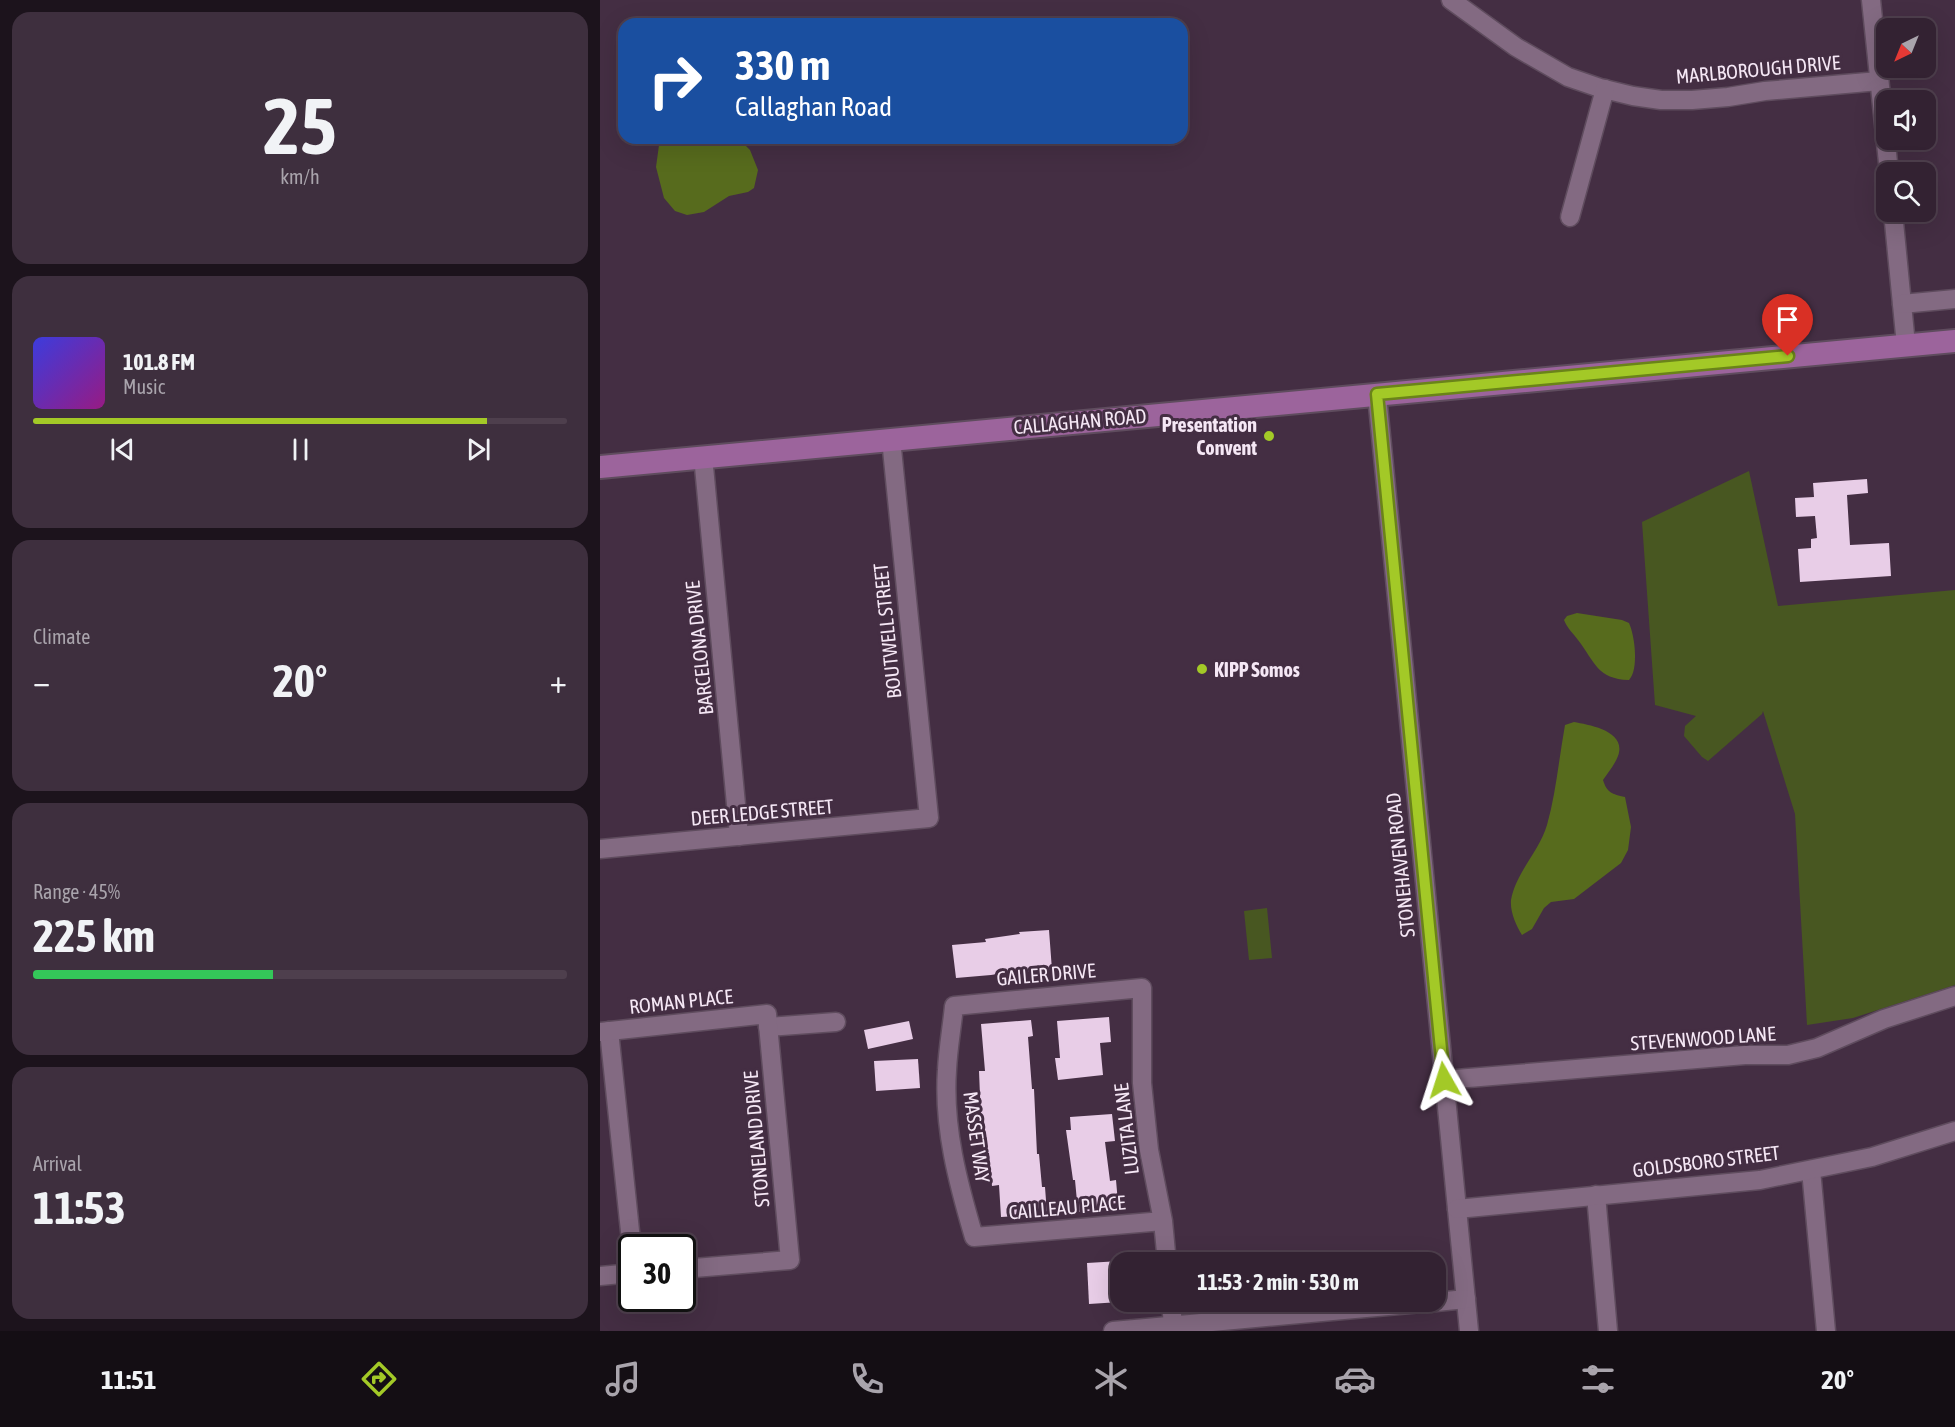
<!DOCTYPE html>
<html lang="en">
<head>
<meta charset="utf-8">
<style>
  :root { --surface:#332232; --page:#3e2f3e; --text:#f1f3f6; --muted:#a9a4ac; --line:#4e3f4d; --accent:#a3c927 }
  body { margin:0; font-family:"Asap Condensed",sans-serif; background:var(--page); color:var(--text); height:100vh; display:flex; flex-direction:column; font-size:22px; white-space:nowrap }
  * { box-sizing:border-box; margin:0 }
  p { font-size:20px; color:var(--muted) }
  .icon { flex:none; width:33px; height:33px; fill:none; stroke:currentColor; stroke-width:2; stroke-linecap:round; stroke-linejoin:round }
  .map { position:relative; flex:1; overflow:hidden }
  .panel { display:flex; flex-direction:column; gap:12px; padding:12px; background:#1c131c; width:600px }
  .panel>* { flex:none }
  .guide { position:absolute; left:18px; top:18px; width:570px; height:126px; border-radius:18px; box-shadow:0 6px 24px #0002,0 0 0 2px var(--line); background:#1a4fa0; color:#fff; overflow:hidden }
  .needle { width:39px; rotate:223deg }
  .buttons { position:absolute; left:1276px; top:18px; display:grid; gap:12px }
  .buttons a { display:grid; place-items:center; width:60px; height:60px; border-radius:12px; background:var(--surface); box-shadow:0 6px 24px #0002,0 0 0 2px var(--line); font-size:30px }
  .speed { position:absolute; left:18px; top:1234px; display:flex; gap:12px; font-size:30px; font-weight:700; text-align:center }
  .speed>* { display:grid; place-content:center; width:78px; height:78px; border-radius:50%; background:var(--surface); box-shadow:0 6px 24px #0002,0 0 0 2px var(--line); line-height:1 }
  .speed .limit { border:3px solid #111; border-radius:9px; background:#fff; color:#111 }
  .pin { position:absolute; display:grid; place-items:center; width:51px; height:51px; color:#fff; margin:-62px -26px; border-radius:50% 50% 50% 0; rotate:-45deg; box-shadow:0 0 6px #0007 }
  .pin .icon { rotate:45deg }
  .me { position:absolute; width:66px; margin:-33px; rotate:354deg; stroke-linejoin:round; filter:drop-shadow(0 0 4px #0008) }
  .turn { display:flex; align-items:center; gap:21px; height:126px; padding:0 18px; font-size:27px }
  .turn .icon { width:78px; height:78px; stroke-width:2.5 }
  .turn b { display:block; font-size:42px; line-height:51px }
  .big { font-size:45px; font-weight:700; line-height:1.1 }
  .panel .widget { flex:1; display:flex; flex-direction:column; justify-content:center; gap:9px; min-width:0; padding:0 21px; border-radius:18px; background:var(--page) }
  .panel .dial { align-items:center; gap:0 }
  .dial b { font-size:78px; line-height:1 }
  .song { display:flex; align-items:center; gap:18px }
  .cover { width:72px; height:72px; border-radius:9px; background:linear-gradient(135deg,hsl(240 70% 55%),hsl(310 70% 35%)) }
  .played { height:6px; border-radius:3px; background:linear-gradient(90deg,var(--accent) 85%,var(--line) 85%) }
  .keys { display:flex; justify-content:space-around; direction:ltr }
  .heat { display:flex; justify-content:space-between; align-items:center; font-size:33px; direction:ltr }
  .charge { height:9px; border-radius:4px; background:linear-gradient(90deg,#34c759 45%,var(--line) 0) }
  .trip { position:absolute; left:510px; top:1252px; width:336px; height:60px; border-radius:18px; background:var(--surface); box-shadow:0 6px 24px #0002,0 0 0 2px var(--line); font-weight:700; line-height:60px; text-align:center }
  .tabs { display:flex; height:96px; justify-content:space-around; align-items:center; background:#140e14; color:var(--muted) }
  .tabs .icon { width:42px; height:42px }
  .tabs .on { color:var(--accent) }
  .tabs b { font-size:27px; color:var(--text) }
  main { display:flex; flex:1; min-height:0 }
  .map>svg:first-child { display:block }
</style>
</head>
<body>
<main>
<section class="panel">
<div class="widget dial"><b>25</b><p>km/h</p></div>
<div class="widget">
<div class="song"><i class="cover"></i><div><b>101.8 FM</b><p>Music</p></div></div>
<div class="played"></div>
<div class="keys"><svg class="icon" aria-label="previous" viewBox="0 0 24 24"><path d="M18 5L8 12l10 7zM5 5v14"/></svg><svg class="icon" aria-label="pause" viewBox="0 0 24 24"><path d="M8 5v14M16 5v14"/></svg><svg class="icon" aria-label="next" viewBox="0 0 24 24"><path d="M6 5l10 7-10 7zM19 5v14"/></svg></div>
</div>
<div class="widget"><p>Climate</p>
<div class="heat"><a>−</a><b class="big">20°</b><a>+</a></div>
</div>
<div class="widget"><p>Range · 45%</p><b class="big">225 km</b><div class="charge"></div></div>
<div class="widget"><p>Arrival</p><b class="big">11:53</b></div>
</section>
<div class="map">
<svg width="1355" height="1331" viewBox="0 0 1355 1331">
  <rect width="100%" height="100%" fill="#442e43"/>
  <g fill="#485721">
    <path d="M 1149,471 L 1178,606 L 1355,590 L 1355,985 L 1253,1018 L 1207,1025 L 1195,814 L 1163,711 L 1162,714 L 1108,761 L 1102,757 L 1084,736 L 1085,726 L 1096,716 L 1055,705 L 1042,522 Z"/>
    <path d="M 667,908 L 672,958 L 649,960 L 644,911 Z"/>
  </g>
  <g fill="#576b1d">
    <path d="M 60,138 L 138,138 L 150,150 L 158,170 L 154,188 L 148,192 L 129,196 L 104,212 L 87,215 L 75,211 L 64,198 L 56,167 Z"/>
    <path d="M 977,613 L 1022,620 L 1029,623 C 1035,636 1039,670 1029,680 C 997,679 995,662 978,640 C 973,633 967,628 964,620 L 967,616 Z"/>
    <path d="M 974,722 C 990,725 1027,731 1018,756 C 1015,764 1008,773 1003,780 C 1007,793 1012,794 1025,797 L 1031,827 L 1028,850 L 1021,863 L 974,899 L 951,902 L 944,908 L 932,929 L 922,935 C 916,925 910,912 911,900 C 916,872 939,852 947,825 C 956,793 959,758 965,725 Z"/>
  </g>
  <g fill="#e8cde7">
    <path d="M 1267,479 L 1268,493 L 1247,495 L 1250,545 L 1289,543 L 1291,576 L 1200,582 L 1198,549 L 1211,548 L 1211,539 L 1217,538 L 1215,516 L 1196,517 L 1195,498 L 1214,497 L 1213,483 Z"/>
    <path d="M 449,930 L 452,970 L 422,972 L 422,970 L 391,975 L 356,978 L 352,945 L 386,942 L 385,939 L 420,934 L 419,932 Z"/>
    <path d="M 509,1017 L 511,1042 L 500,1043 L 503,1075 L 458,1080 L 455,1058 L 460,1058 L 457,1021 Z"/>
    <path d="M 431,1020 L 433,1036 L 428,1037 L 432,1089 L 434,1089 L 437,1154 L 439,1154 L 442,1187 L 445,1187 L 447,1214 L 401,1217 L 399,1185 L 392,1186 L 389,1153 L 386,1153 L 384,1120 L 381,1120 L 379,1071 L 385,1071 L 381,1024 Z"/>
    <path d="M 309,1021 L 313,1039 L 268,1049 L 264,1030 Z"/>
    <path d="M 318,1059 L 320,1088 L 276,1091 L 274,1061 Z"/>
    <path d="M 512,1114 L 515,1141 L 505,1142 L 510,1181 L 516,1180 L 518,1203 L 498,1205 L 499,1210 L 478,1212 L 475,1180 L 473,1180 L 466,1130 L 471,1130 L 470,1117 Z"/>
    <path d="M 520,1261 L 520,1302 L 489,1304 L 487,1263 Z"/>
  </g>
  <g fill="none" stroke-linecap="round" stroke-linejoin="round">
    <g stroke="#5f4c5e" stroke-width="21">
      <g id="minor">
        <path d="M 851,0 L 916,47 L 968,77 L 1000,88 L 1033,96 L 1061,100 L 1092,100 L 1128,97 L 1165,91 L 1279,81"/>
        <path d="M 1271,0 L 1289,172"/>
        <path d="M 1293,212 L 1306,345"/>
        <path d="M 970,217 L 1005,89"/>
        <path d="M 1302,304 L 1355,299"/>
        <path d="M 777,395 L 869,1331"/>
        <path d="M 103,456 L 139,836"/>
        <path d="M 0,849 L 329,818 L 291,439"/>
        <path d="M 168,1027 L 236,1022"/>
        <path d="M 9,1031 L 32,1250"/>
        <path d="M 0,1032 L 167,1014 L 190,1260 L 82,1269"/>
        <path d="M 844,1080 L 1145,1055 L 1188,1055 L 1217,1048 L 1284,1019 L 1355,996"/>
        <path d="M 1211,1170 L 1226,1331"/>
        <path d="M 996,1195 L 1008,1331"/>
        <path d="M 857,1209 L 1160,1180 L 1272,1157 L 1355,1131"/>
        <path d="M 563,1221 L 374,1237 C 358,1183 343,1127 347,1070 C 348,1048 352,1027 354,1006 L 542,988 L 542,1083 L 549,1150 L 563,1221 L 567,1263"/>
        <path d="M 0,1276 L 32,1273"/>
        <path d="M 571,1302 L 573,1326"/>
        <path d="M 836,1302 L 866,1299"/>
        <path d="M 513,1331 L 832,1302"/>
      </g>
    </g>
    <g stroke="#5f4c5e" stroke-width="26">
      <path id="major" d="M 0,467 L 1355,341"/>
    </g>
    <use href="#minor" stroke="#836a82" stroke-width="18"/>
    <use href="#major" stroke="#9c649c" stroke-width="22"/>
  </g>
  <g fill="none" stroke-linecap="round" stroke-linejoin="round">
    <g stroke="#6a8319" stroke-width="15">
      <path id="route" d="M 844,1080 L 777,394 L 1188,356"/>
    </g>
    <use href="#route" stroke="#a3c927" stroke-width="10"/>
  </g>
  <g fill="#a3c927" stroke="#442e43" stroke-width="2">
    <circle cx="669" cy="436" r="6"/>
    <circle cx="602" cy="669" r="6"/>
  </g>
  <g text-anchor="middle" dominant-baseline="central" stroke-width="6" stroke-linejoin="round" paint-order="stroke">
    <g font-size="20" fill="#f5e7f5" stroke="#442e43">
      <text transform="translate(1158 69) rotate(-5)">MARLBOROUGH DRIVE</text>
      <text transform="translate(480 421) rotate(-5)">CALLAGHAN ROAD</text>
      <text transform="translate(287 631) rotate(-96)">BOUTWELL STREET</text>
      <text transform="translate(99 648) rotate(-96)">BARCELONA DRIVE</text>
      <text transform="translate(162 812) rotate(-5)">DEER LEDGE STREET</text>
      <text transform="translate(800 865) rotate(-96)">STONEHAVEN ROAD</text>
      <text transform="translate(446 974) rotate(-5)">GAILER DRIVE</text>
      <text transform="translate(81 1001) rotate(-6)">ROMAN PLACE</text>
      <text transform="translate(1103 1038) rotate(-4)">STEVENWOOD LANE</text>
      <text transform="translate(526 1129) rotate(-97)">LUZITA LANE</text>
      <text transform="translate(377 1137) rotate(82)">MASSET WAY</text>
      <text transform="translate(156 1139) rotate(-95)">STONELAND DRIVE</text>
      <text transform="translate(1106 1161) rotate(-7)">GOLDSBORO STREET</text>
      <text transform="translate(467 1207) rotate(-5)">CAILLEAU PLACE</text>
    </g>
    <g font-size="20" font-weight="bold" fill="#f5e7f5" stroke="#442e43" text-anchor="end">
      <text x="657" y="424">Presentation<tspan x="657" dy="23">Convent</tspan></text>
      <text x="614" y="669" text-anchor="start">KIPP Somos</text>
    </g>
  </g>
</svg>
<div class="buttons">
<a><svg class="needle" viewBox="-14 -14 28 28"><path d="M0-13l5 13h-10z" fill="#e53935"/><path d="M0 13l5-13h-10z" fill="#a9a4ac"/></svg></a>
<a><svg class="icon" aria-label="sound" viewBox="0 0 24 24"><path d="M4 9h4l5-4v14l-5-4H4zM17 9q2 3 0 6"/></svg></a>
<a><svg class="icon" aria-label="search" viewBox="0 0 24 24"><circle cx="10" cy="10" r="6"/><path d="M15 15l6 6"/></svg></a>
</div>
<div class="speed"><div class="limit">30</div></div>
<div class="pin" style="left:1188px;top:356px;background:#d93025"><svg class="icon" aria-label="arrive" viewBox="0 0 24 24"><path d="M6 21V4h12l-3 4 3 4H6"/></svg></div>
<svg class="me" style="left:844px;top:1080px" viewBox="-20 -20 40 40"><path d="M0-17L14 15 0 8-14 15z" fill="#a3c927" stroke="#fff" stroke-width="4"/></svg>
<div class="trip">11:53 · 2 min · 530 m</div>
<div class="guide">
<div class="turn"><svg class="icon" aria-label="right" viewBox="0 0 24 24"><path d="M7 20v-9h11M14 6l5 5-5 5"/></svg><div><b>330 m</b>Callaghan Road</div></div>
</div>
</div>
</main>
<nav class="tabs">
<b>11:51</b>
<svg class="icon on" aria-label="directions" viewBox="0 0 24 24"><path d="M12 3l9 9-9 9-9-9zM9 14v-3h6M13 9l2 2-2 2"/></svg>
<svg class="icon" aria-label="music" viewBox="0 0 24 24"><path d="M9 18V5l10-2v13"/><circle cx="6" cy="18" r="3"/><circle cx="16" cy="16" r="3"/></svg>
<svg class="icon" aria-label="phone" viewBox="0 0 24 24"><path d="M5 4h4l2 5-3 2q2 4 5 5l2-3 5 2v4C11 20 4 13 5 4z"/></svg>
<svg class="icon" aria-label="climate" viewBox="0 0 24 24"><path d="M12 3v18M4 7l16 10M4 17L20 7"/></svg>
<svg class="icon" aria-label="car" viewBox="0 0 24 24"><path d="M5 17H2v-5l4-1 3-4h7l3 4 3 1v5h-3M9 17h6M6 11h13"/><circle cx="7" cy="17" r="2"/><circle cx="17" cy="17" r="2"/></svg>
<svg class="icon" aria-label="filters" viewBox="0 0 24 24"><path d="M4 7h16M4 17h16"/><circle cx="9" cy="7" r="2"/><circle cx="15" cy="17" r="2"/></svg>
<b>20°</b>
</nav>
</body>
</html>
